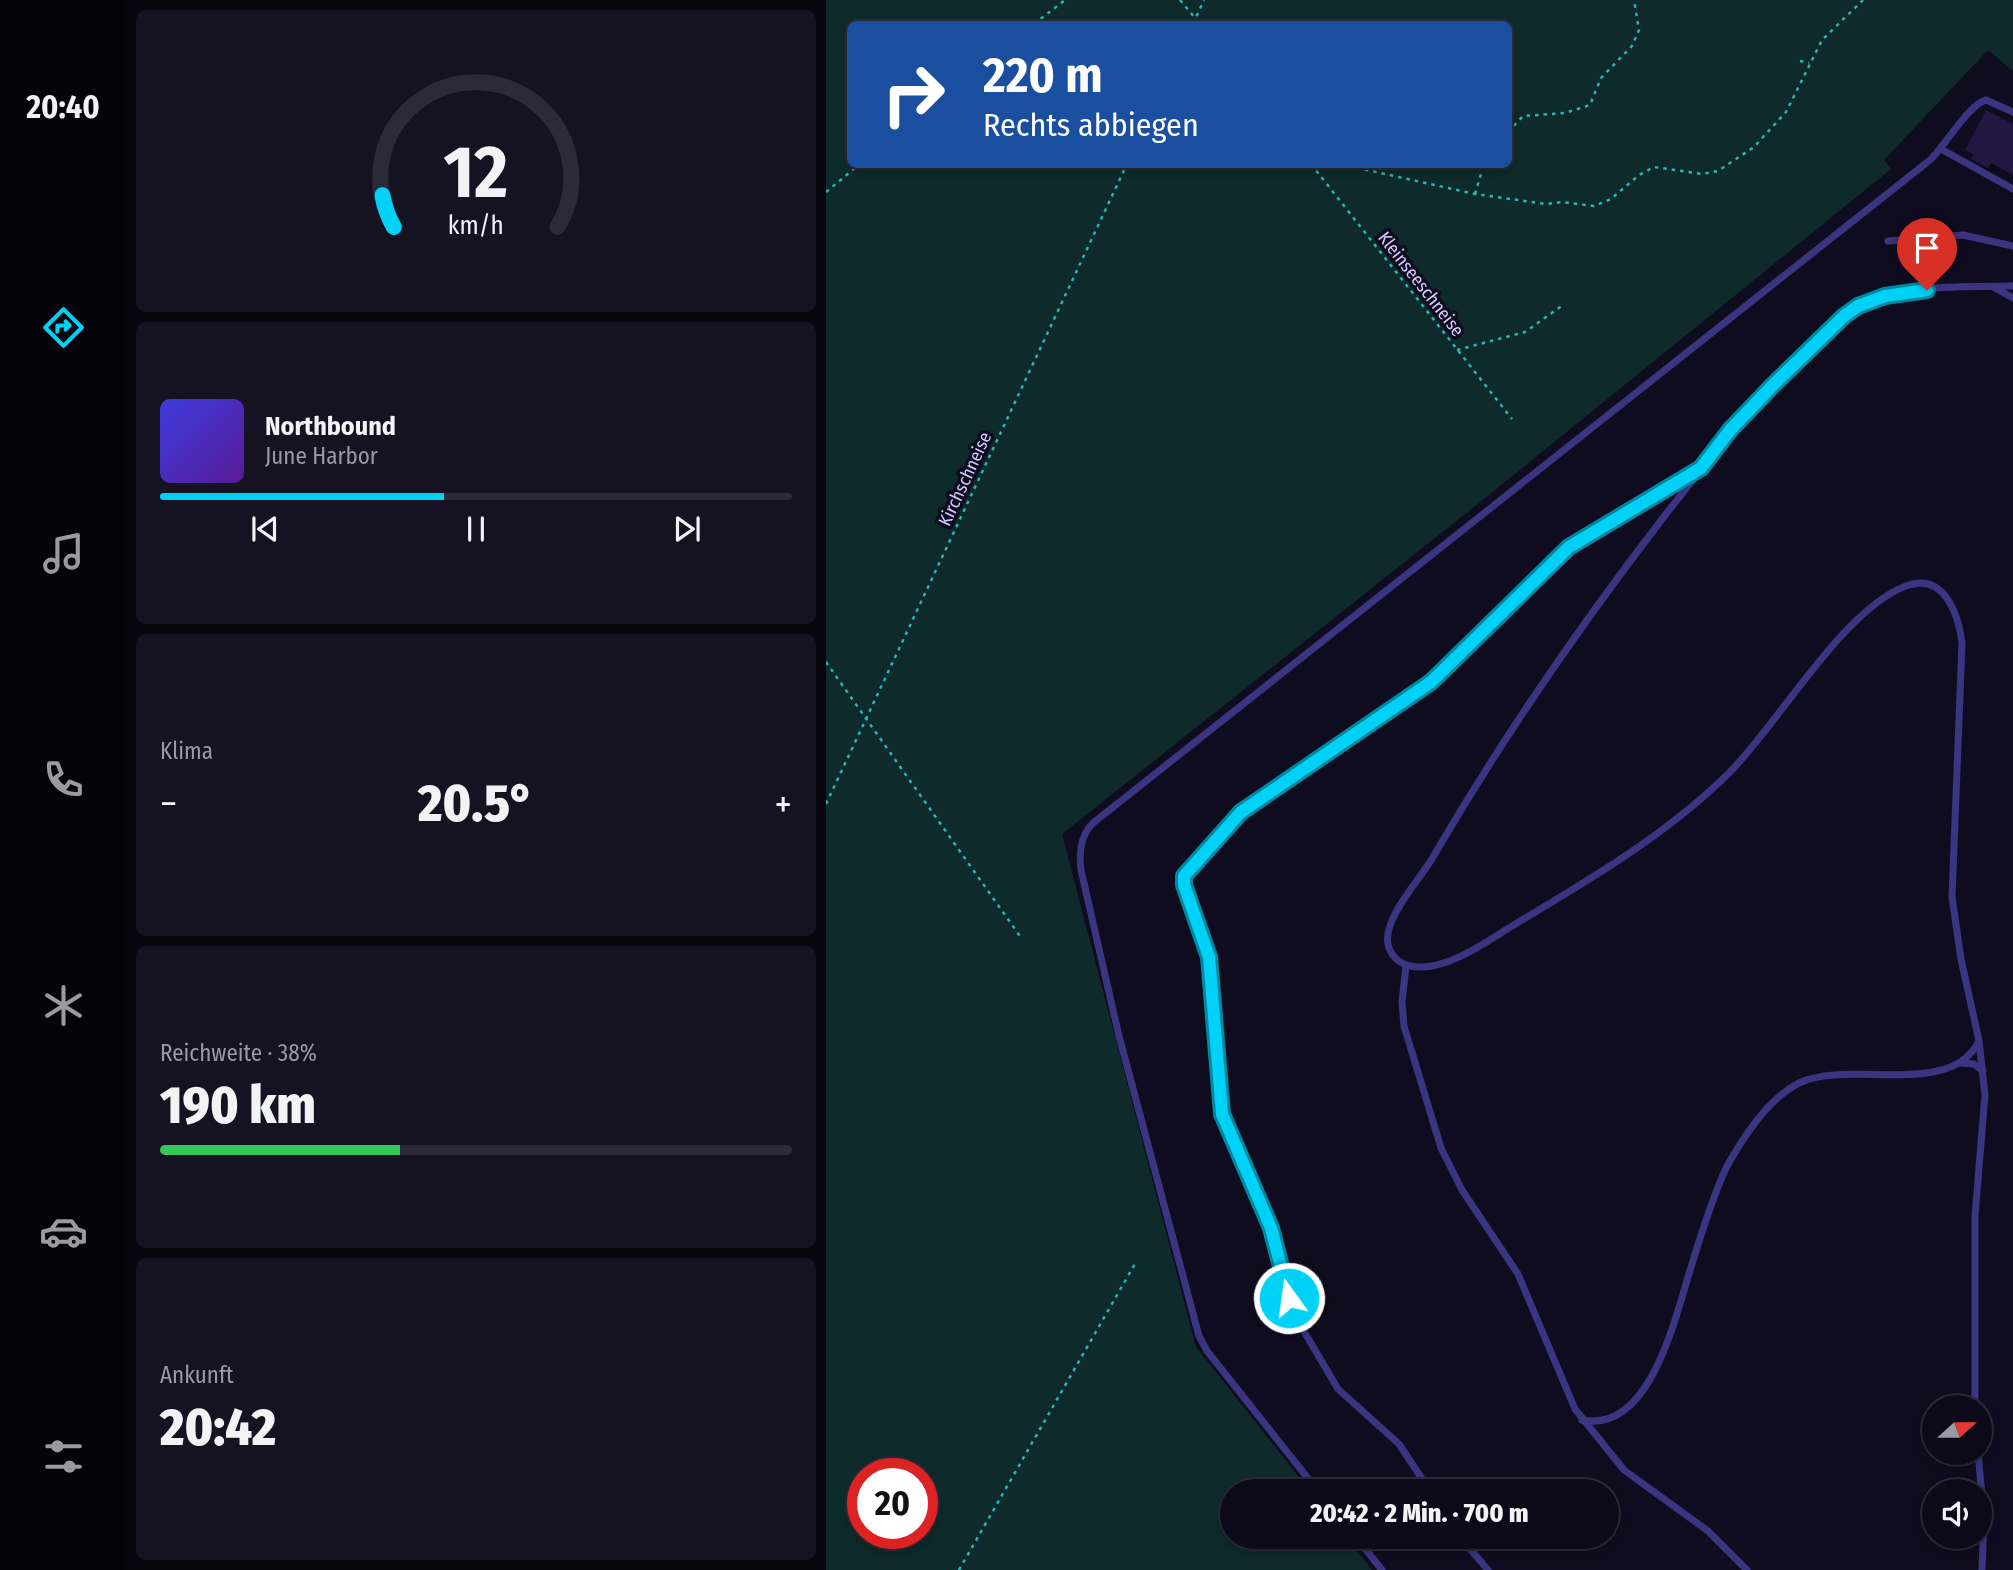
<!DOCTYPE html>
<html lang="de">
<head>
<meta charset="utf-8">
<style>
  :root { --surface:#0c0918; --page:#151221; --text:#f1f3f6; --muted:#9a9aa2; --line:#2c2a37; --accent:#00d1f6 }
  body { margin:0; font-family:"Fira Sans Condensed",sans-serif; background:var(--page); color:var(--text); height:100vh; display:flex; flex-direction:column; font-size:26px; white-space:nowrap }
  * { box-sizing:border-box; margin:0 }
  p { font-size:23px; color:var(--muted) }
  .icon { flex:none; width:38px; height:38px; fill:none; stroke:currentColor; stroke-width:2; stroke-linecap:round; stroke-linejoin:round }
  .map { position:relative; flex:1; overflow:hidden }
  .side { display:flex; flex-direction:column; gap:10px; padding:10px; background:#07050d; width:700px }
  .side>* { flex:none }
  .banner { position:absolute; left:21px; top:21px; width:665px; height:147px; border-radius:10px; box-shadow:0 4px 10px #0003,0 0 0 2px var(--line); background:#1a4fa0; color:#fff; overflow:hidden }
  .needle { width:46px; rotate:69deg }
  .fabs { position:absolute; left:1096px; top:1395px; display:grid; gap:14px }
  .fabs a { display:grid; place-items:center; width:70px; height:70px; border-radius:50%; background:var(--surface); box-shadow:0 4px 10px #0003,0 0 0 2px var(--line); font-size:35px }
  .speed { position:absolute; left:21px; top:1458px; display:flex; gap:14px; font-size:35px; font-weight:700; text-align:center }
  .speed>* { display:grid; place-content:center; width:91px; height:91px; border-radius:50%; background:var(--surface); box-shadow:0 4px 10px #0003,0 0 0 2px var(--line); line-height:1 }
  .speed .limit { border:10px solid #d22; background:#fff; color:#111 }
  .pin { position:absolute; display:grid; place-items:center; width:60px; height:60px; color:#fff; margin:-72px -30px; border-radius:50% 50% 50% 0; rotate:-45deg; box-shadow:0 0 7px #0007 }
  .pin .icon { rotate:45deg }
  .me { position:absolute; width:77px; margin:-38px; rotate:346deg; stroke-linejoin:round; filter:drop-shadow(0 0 5px #0008) }
  .turn { display:flex; align-items:center; gap:24px; height:147px; padding:0 21px; font-size:32px }
  .turn .icon { width:91px; height:91px; stroke-width:2.5 }
  .turn b { display:block; font-size:49px; line-height:60px }
  .big { font-size:52px; font-weight:800; line-height:1.1 }
  .side .widget { flex:1; display:flex; flex-direction:column; justify-content:center; gap:10px; min-width:0; padding:0 24px; border-radius:10px; background:var(--page) }
  .side .dial { align-items:center; gap:0 }
  .dial svg { height:182px; overflow:visible; fill:none; stroke:var(--line); stroke-width:7; stroke-linecap:round; text-anchor:middle }
  .dial text { fill:var(--text); stroke:none }
  .song { display:flex; align-items:center; gap:21px }
  .cover { width:84px; height:84px; border-radius:10px; background:linear-gradient(135deg,hsl(240 70% 55%),hsl(270 70% 35%)) }
  .played { height:7px; border-radius:4px; background:linear-gradient(90deg,var(--accent) 45%,var(--line) 45%) }
  .keys { display:flex; justify-content:space-around; direction:ltr }
  .heat { display:flex; justify-content:space-between; align-items:center; font-size:38px; direction:ltr }
  .charge { height:10px; border-radius:5px; background:linear-gradient(90deg,#34c759 38%,var(--line) 0) }
  .trip { position:absolute; left:394px; top:1479px; width:399px; height:70px; border-radius:35px; background:var(--surface); box-shadow:0 4px 10px #0003,0 0 0 2px var(--line); font-weight:800; line-height:70px; text-align:center }
  main { display:flex; flex:1; min-height:0 }
  .tabs { display:flex; flex-direction:column; width:126px; justify-content:space-around; align-items:center; background:#05040a; color:var(--muted) }
  .tabs .icon { width:49px; height:49px }
  .tabs .selected { color:var(--accent) }
  .tabs b { font-size:32px; color:var(--text) }
  .map>svg:first-child { display:block }
</style>
</head>
<body>
<main>
<nav class="tabs">
<b>20:40</b>
<svg class="icon selected" aria-label="directions" viewBox="0 0 24 24"><path d="M12 3l9 9-9 9-9-9zM9 14v-3h6M13 9l2 2-2 2"/></svg>
<svg class="icon" aria-label="music" viewBox="0 0 24 24"><path d="M9 18V5l10-2v13"/><circle cx="6" cy="18" r="3"/><circle cx="16" cy="16" r="3"/></svg>
<svg class="icon" aria-label="phone" viewBox="0 0 24 24"><path d="M5 4h4l2 5-3 2q2 4 5 5l2-3 5 2v4C11 20 4 13 5 4z"/></svg>
<svg class="icon" aria-label="climate" viewBox="0 0 24 24"><path d="M12 3v18M4 7l16 10M4 17L20 7"/></svg>
<svg class="icon" aria-label="car" viewBox="0 0 24 24"><path d="M5 17H2v-5l4-1 3-4h7l3 4 3 1v5h-3M9 17h6M6 11h13"/><circle cx="7" cy="17" r="2"/><circle cx="17" cy="17" r="2"/></svg>
<svg class="icon" aria-label="filters" viewBox="0 0 24 24"><path d="M4 7h16M4 17h16"/><circle cx="9" cy="7" r="2"/><circle cx="15" cy="17" r="2"/></svg>
</nav>
<section class="side">
<div class="widget dial"><svg viewBox="0 0 100 80">
<path d="M14 69A42 42 0 1 1 86 69"/>
<path d="M14 69A42 42 0 0 1 9 55" stroke="#00d1f6"/>
<text x="50" y="56" font-size="32" font-weight="700">12</text>
<text x="50" y="72" font-size="11">km/h</text>
</svg></div>
<div class="widget">
<div class="song"><i class="cover"></i><div><b>Northbound</b><p>June Harbor</p></div></div>
<div class="played"></div>
<div class="keys"><svg class="icon" aria-label="previous" viewBox="0 0 24 24"><path d="M18 5L8 12l10 7zM5 5v14"/></svg><svg class="icon" aria-label="pause" viewBox="0 0 24 24"><path d="M8 5v14M16 5v14"/></svg><svg class="icon" aria-label="next" viewBox="0 0 24 24"><path d="M6 5l10 7-10 7zM19 5v14"/></svg></div>
</div>
<div class="widget"><p>Klima</p>
<div class="heat"><a>−</a><b class="big">20.5°</b><a>+</a></div>
</div>
<div class="widget"><p>Reichweite · 38%</p><b class="big">190 km</b><div class="charge"></div></div>
<div class="widget"><p>Ankunft</p><b class="big">20:42</b></div>
</section>
<div class="map">
<svg width="1187" height="1570" viewBox="0 0 1187 1570">
  <defs>
    <filter id="shadow"><feDropShadow dx="6" dy="3.5" stdDeviation="2" flood-color="#0009"/></filter>
  </defs>
  <rect width="100%" height="100%" fill="#100c20"/>
  <path fill="#0e2a2a" fill-rule="evenodd" d="M 0,0 L 1187,0 L 1187,71 L 1162,50 L 1058,160 L 1065,169 L 653,503 L 236,834 L 370,1347 L 484,1491 L 406,1491 L 406,1536 L 520,1537 L 546,1570 L 0,1570 ZM 24,24 L 682,24 L 682,164 L 24,164 ZM 37,1474 L 96,1474 L 96,1533 L 37,1533 Z"/>
  <path fill="#221742" filter="url(#shadow)" d="M 1160,110 L 1187,124 L 1187,175 L 1165,163 L 1162,168 L 1145,159 L 1147,154 L 1139,150 Z"/>
  <g fill="none" stroke-linecap="round" stroke-linejoin="round">
    <g stroke="#28b5b4" stroke-width="2.5" stroke-dasharray="3.5 5" stroke-linecap="butt">
      <path d="M 354,0 L 374,24"/>
      <path d="M 208,24 L 239,0"/>
      <path d="M 367,24 L 378,0"/>
      <path d="M 974,61 L 983,63"/>
      <path d="M 682,132 L 697,116 L 739,113 L 764,105 L 775,78 L 806,46 L 813,30 L 808,0"/>
      <path d="M 485,164 L 686,419"/>
      <path d="M 514,164 L 649,194 L 720,204 L 736,202 L 768,206 L 785,199 L 813,175 L 828,167 L 876,174 L 892,171 L 928,147 L 960,112 L 996,40 L 1037,0"/>
      <path d="M 488,168 L 506,164"/>
      <path d="M 0,192 L 34,164"/>
      <path d="M 649,194 L 658,164"/>
      <path d="M 631,350 L 699,332 L 737,305"/>
      <path d="M 0,662 L 196,939"/>
      <path d="M 0,804 L 301,164"/>
      <path d="M 133,1570 L 310,1262"/>
    </g>
    <g stroke="#3b3581" stroke-width="7">
      <path d="M 1115,149 L 1187,189"/>
      <path d="M 1062,241 L 1137,235 L 1187,246"/>
      <path d="M 1167,287 L 1187,298"/>
      <path d="M 580,966 L 576,1002 L 578,1026 L 615,1148 L 636,1190 L 692,1274 L 749,1409 L 798,1470 L 882,1531 L 921,1570"/>
      <path d="M 1135,1063 L 1148,1064 L 1157,1071"/>
      <path d="M 1149,1407 L 1149,1216 L 1159,1095 L 1153,1041 L 1135,959 L 1126,897 L 1136,643 C 1132,613 1118,572 1080,586 C 1016,610 952,725 902,774 C 841,834 765,879 691,923 C 664,939 637,960 606,966 C 588,969 570,966 563,948 C 553,922 594,880 607,857 C 677,737 755,624 840,514 C 878,466 914,419 957,375 C 980,351 1004,321 1033,305 C 1073,284 1143,287 1187,286"/>
      <path d="M 756,1420 C 826,1434 850,1313 866,1264 C 876,1231 886,1199 900,1168 C 916,1139 941,1099 973,1083 C 1022,1059 1125,1099 1153,1041"/>
      <path d="M 1152,1452 L 1158,1518 L 1156,1570"/>
      <path d="M 492,1491 L 381,1351 L 373,1336 L 293,1036 L 255,870 C 253,853 254,836 267,823 L 1104,160 C 1119,146 1143,104 1160,100 L 1187,112"/>
      <path d="M 604,1491 L 573,1444 L 512,1389 L 466,1311 L 442,1219 L 396,1114 L 382,957 L 356,880 L 415,812 L 605,682 L 743,546 L 870,471"/>
      <path d="M 529,1536 L 556,1570"/>
      <path d="M 633,1536 L 662,1570"/>
    </g>
  </g>
  <g fill="none" stroke-linecap="round" stroke-linejoin="round">
    <g stroke="#0088a0" stroke-width="18">
      <path id="route" d="M 463,1298 L 445,1228 L 396,1114 L 383,957 L 358,885 L 358,876 L 415,812 L 605,682 L 743,547 L 875,468 L 904,430 L 947,385 L 1018,316 L 1032,306 L 1059,296 L 1101,290"/>
    </g>
    <use href="#route" stroke="#00d1f6" stroke-width="12"/>
  </g>
  <g text-anchor="middle" dominant-baseline="central" stroke-width="7" stroke-linejoin="round" paint-order="stroke">
    <g font-size="18" fill="#d3cbff" stroke="#100c20">
      <text transform="translate(595 284) rotate(52)">Kleinseeschneise</text>
      <text transform="translate(139 479) rotate(-65)">Kirchschneise</text>
    </g>
  </g>
</svg>
<div class="fabs">
<a><svg class="needle" viewBox="-14 -14 28 28"><path d="M0-13l5 13h-10z" fill="#e53935"/><path d="M0 13l5-13h-10z" fill="#9a9aa2"/></svg></a>
<a><svg class="icon" aria-label="sound" viewBox="0 0 24 24"><path d="M4 9h4l5-4v14l-5-4H4zM17 9q2 3 0 6"/></svg></a>
</div>
<div class="speed"><div class="limit">20</div></div>
<div class="pin" style="left:1101px;top:290px;background:#d93025"><svg class="icon" aria-label="arrive" viewBox="0 0 24 24"><path d="M6 21V4h12l-3 4 3 4H6"/></svg></div>
<svg class="me" style="left:463px;top:1298px" viewBox="-20 -20 40 40"><circle r="17" fill="#00d1f6" stroke="#fff" stroke-width="3"/><path d="M0-11L8 9 0 5-8 9z" fill="#fff"/></svg>
<div class="trip">20:42 · 2 Min. · 700 m</div>
<div class="banner">
<div class="turn"><svg class="icon" aria-label="right" viewBox="0 0 24 24"><path d="M7 20v-9h11M14 6l5 5-5 5"/></svg><div><b>220 m</b>Rechts abbiegen</div></div>
</div>
</div>
</main>
</body>
</html>
